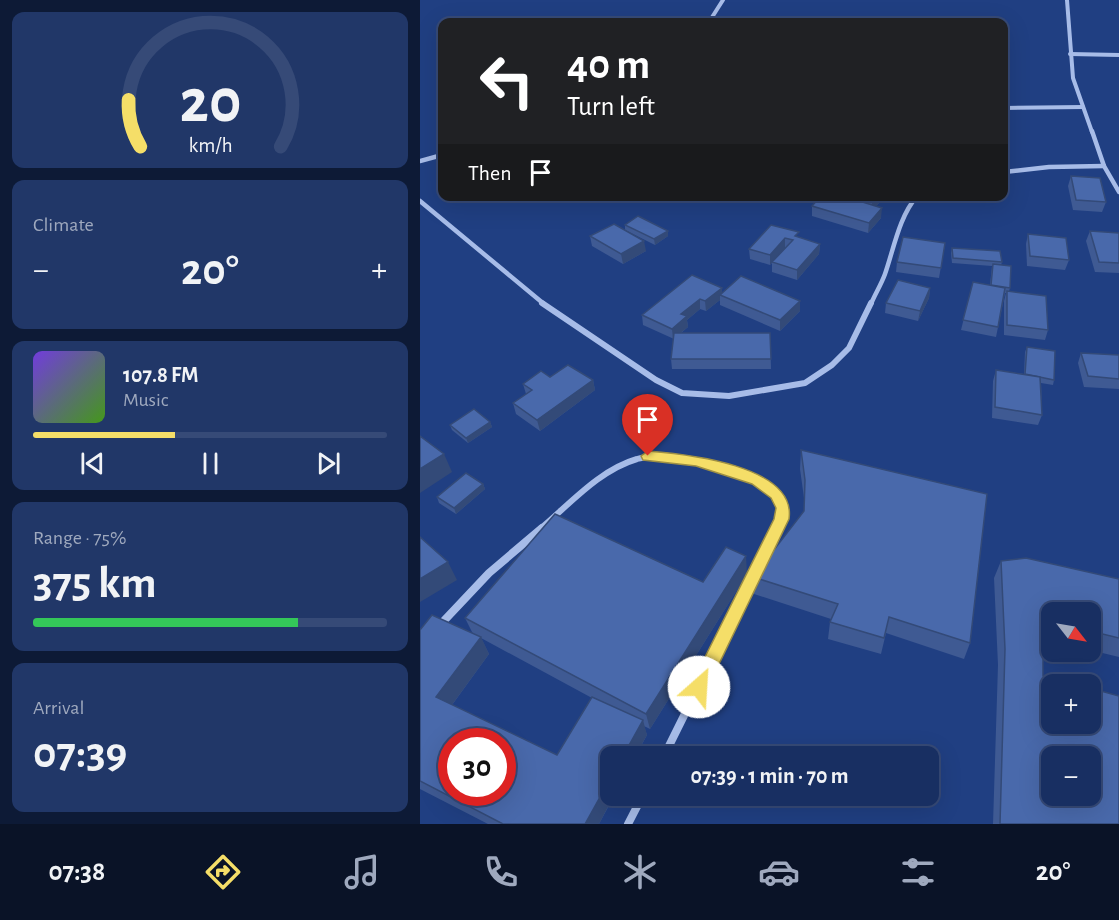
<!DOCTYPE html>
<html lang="en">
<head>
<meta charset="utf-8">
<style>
  :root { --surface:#182f62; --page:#213768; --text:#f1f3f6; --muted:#9fa9be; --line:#364a77; --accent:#f5de68 }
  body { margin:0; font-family:"Alegreya Sans",sans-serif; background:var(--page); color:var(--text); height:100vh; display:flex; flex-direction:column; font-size:22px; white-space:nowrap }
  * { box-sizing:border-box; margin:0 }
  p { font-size:20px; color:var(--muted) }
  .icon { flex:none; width:33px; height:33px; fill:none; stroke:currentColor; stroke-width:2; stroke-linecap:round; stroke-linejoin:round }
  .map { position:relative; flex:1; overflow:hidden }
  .details { display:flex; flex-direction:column; gap:12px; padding:12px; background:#0d1a36; width:420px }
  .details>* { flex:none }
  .top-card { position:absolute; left:18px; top:18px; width:570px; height:183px; border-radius:12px; box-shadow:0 6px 24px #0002,0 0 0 2px var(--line); background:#202124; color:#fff; overflow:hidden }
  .needle { width:39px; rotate:121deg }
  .buttons { position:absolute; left:621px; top:602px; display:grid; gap:12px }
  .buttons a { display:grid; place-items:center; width:60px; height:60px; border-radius:12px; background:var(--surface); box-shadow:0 6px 24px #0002,0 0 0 2px var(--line); font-size:30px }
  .speed { position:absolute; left:18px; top:728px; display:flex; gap:12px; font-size:30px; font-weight:700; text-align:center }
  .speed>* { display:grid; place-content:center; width:78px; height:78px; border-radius:50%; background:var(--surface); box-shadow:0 6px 24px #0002,0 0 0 2px var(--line); line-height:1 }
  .speed .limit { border:9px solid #d22; background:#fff; color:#111 }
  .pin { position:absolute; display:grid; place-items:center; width:51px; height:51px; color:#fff; margin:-62px -26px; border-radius:50% 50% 50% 0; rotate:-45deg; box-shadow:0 0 6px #0007 }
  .pin .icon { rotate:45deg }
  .me { position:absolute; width:66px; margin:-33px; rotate:26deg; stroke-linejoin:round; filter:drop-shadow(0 0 4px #0008) }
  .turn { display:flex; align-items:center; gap:21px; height:126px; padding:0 30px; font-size:27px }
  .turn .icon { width:78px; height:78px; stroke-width:2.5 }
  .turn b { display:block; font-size:42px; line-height:51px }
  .then { display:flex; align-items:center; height:57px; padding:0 30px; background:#0003; gap:12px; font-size:22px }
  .big { font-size:45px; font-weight:600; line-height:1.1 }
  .details .widget { flex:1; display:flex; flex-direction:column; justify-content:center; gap:9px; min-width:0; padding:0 21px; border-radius:12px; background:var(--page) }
  .details .dial { align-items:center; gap:0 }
  .dial svg { height:156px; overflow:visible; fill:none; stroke:var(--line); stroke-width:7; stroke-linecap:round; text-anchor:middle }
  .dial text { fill:var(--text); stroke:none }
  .song { display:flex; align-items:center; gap:18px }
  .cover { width:72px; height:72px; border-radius:9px; background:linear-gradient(135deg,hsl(260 70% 55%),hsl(100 70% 35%)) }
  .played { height:6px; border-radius:3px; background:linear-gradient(90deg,var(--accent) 40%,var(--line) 40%) }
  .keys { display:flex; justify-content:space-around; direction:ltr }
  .heat { display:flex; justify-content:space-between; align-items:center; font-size:33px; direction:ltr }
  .charge { height:9px; border-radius:4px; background:linear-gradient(90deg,#34c759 75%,var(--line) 0) }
  .trip { position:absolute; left:180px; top:746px; width:339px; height:60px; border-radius:12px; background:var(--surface); box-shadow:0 6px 24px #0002,0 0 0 2px var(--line); font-weight:600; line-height:60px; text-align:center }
  .menu { display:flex; height:96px; justify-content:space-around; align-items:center; background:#0a1327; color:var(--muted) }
  .menu .icon { width:42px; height:42px }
  .menu .active { color:var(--accent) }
  .menu b { font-size:27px; color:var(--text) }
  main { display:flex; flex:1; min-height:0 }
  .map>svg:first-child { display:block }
</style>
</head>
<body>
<main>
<section class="details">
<div class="widget dial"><svg viewBox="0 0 100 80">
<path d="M14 69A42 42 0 1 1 86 69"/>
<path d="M14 69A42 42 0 0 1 8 45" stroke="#f5de68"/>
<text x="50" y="56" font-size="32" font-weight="700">20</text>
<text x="50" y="72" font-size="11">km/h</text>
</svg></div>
<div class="widget"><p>Climate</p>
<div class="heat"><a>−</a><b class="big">20°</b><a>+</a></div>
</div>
<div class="widget">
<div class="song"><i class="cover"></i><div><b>107.8 FM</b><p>Music</p></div></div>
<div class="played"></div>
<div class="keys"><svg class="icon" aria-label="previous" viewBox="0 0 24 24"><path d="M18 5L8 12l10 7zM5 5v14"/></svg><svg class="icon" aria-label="pause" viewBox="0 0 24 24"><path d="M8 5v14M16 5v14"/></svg><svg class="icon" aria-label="next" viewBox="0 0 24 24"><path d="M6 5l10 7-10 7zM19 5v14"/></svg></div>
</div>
<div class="widget"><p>Range · 75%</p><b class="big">375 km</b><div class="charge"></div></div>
<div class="widget"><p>Arrival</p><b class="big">07:39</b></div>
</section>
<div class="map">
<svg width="699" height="824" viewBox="0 0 699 824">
  <rect width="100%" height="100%" fill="#203f82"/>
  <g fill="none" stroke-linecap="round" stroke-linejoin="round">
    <g stroke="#a7bce8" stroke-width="4">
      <path d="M 647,0 L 653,78 L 672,132"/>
      <path d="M 289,22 L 303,0"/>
      <path d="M 650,54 L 699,55"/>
      <path d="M 584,108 L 663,107"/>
    </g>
    <g stroke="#a7bce8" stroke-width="4.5">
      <path d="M 672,131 L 684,166 L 699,192"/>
      <path d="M 0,161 L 22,155"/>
      <path d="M 584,172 L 629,167 L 684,166"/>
      <path d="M 0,201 L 124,304"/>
      <path d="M 451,304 C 455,294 461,285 465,274 C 474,248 479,217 497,196"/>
    </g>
    <g stroke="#a7bce8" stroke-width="6">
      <path d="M 122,303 L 236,380 L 262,393 L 309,396 L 385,383 L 412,365 L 429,348 L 451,303"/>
      <path d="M 120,529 C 149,505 179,470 217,459 C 248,449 347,469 360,503 C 363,513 360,521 356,529"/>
    </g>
    <g stroke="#a7bce8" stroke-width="8">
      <path d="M 19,626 L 69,573 L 122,528"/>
      <path d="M 244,756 L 357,528"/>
      <path d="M 208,824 L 223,795"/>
    </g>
  </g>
  <g fill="#3f5a93" fill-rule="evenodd">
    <path d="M 651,176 L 686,202 L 682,212 L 653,210 L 648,186 Z"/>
    <path d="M 401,196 L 460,196 L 459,203 L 456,206 L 461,218 L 448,233 L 392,216 L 392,206 Z"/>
    <path d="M 205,225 L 248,236 L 235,245 L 205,230 Z"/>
    <path d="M 351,225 L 378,237 L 400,244 L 399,254 L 377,280 L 352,272 L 352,263 L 350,265 L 330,259 L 329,249 Z"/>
    <path d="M 670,231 L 699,233 L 699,273 L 675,272 L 666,241 Z"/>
    <path d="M 608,234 L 649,260 L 645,270 L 607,266 L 606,244 Z"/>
    <path d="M 170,236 L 226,251 L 203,264 L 172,246 Z"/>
    <path d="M 525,243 L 519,278 L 476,272 L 477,262 Z"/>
    <path d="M 532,248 L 582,262 L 581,265 L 590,288 L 589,291 L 628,330 L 625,340 L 584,335 L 584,301 L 586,293 L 585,293 L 576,337 L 541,330 L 553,282 L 570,285 L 572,266 L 532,263 L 531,253 Z"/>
    <path d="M 302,288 L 302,293 L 380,311 L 360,331 L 300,305 L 300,300 L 286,311 L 280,309 L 267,320 L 268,327 L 261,333 L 350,333 L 351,369 L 252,369 L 251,359 L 254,339 L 223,325 L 222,315 Z"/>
    <path d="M 510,288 L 509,298 L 498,321 L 465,313 L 466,303 Z"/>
    <path d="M 607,347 L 634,380 L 633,385 L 621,383 L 622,415 L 618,425 L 572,418 L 573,381 L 576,370 L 604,374 L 605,352 Z"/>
    <path d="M 661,353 L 699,355 L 699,389 L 664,387 L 658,363 Z"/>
    <path d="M 130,377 L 173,380 L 175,390 L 120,431 L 96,414 L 93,403 L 106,394 L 103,384 Z"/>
    <path d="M 70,422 L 72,427 L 48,443 L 32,430 L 30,425 Z"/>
    <path d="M 381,450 L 550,643 L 544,659 L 466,633 L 461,654 L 408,639 L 410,622 L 411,619 L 334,594 L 333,577 L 384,511 L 384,498 L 380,469 Z"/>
    <path d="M 63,484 L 65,489 L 36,514 L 19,503 L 17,497 Z"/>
    <path d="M 581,561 L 699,579 L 699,657 L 670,650 L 670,612 L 632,612 L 632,640 L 623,638 L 623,676 L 699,824 L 573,824 L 578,665 L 574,578 Z"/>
    <path d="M 327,574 L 230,729 L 224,726 L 227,735 L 179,824 L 68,824 L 0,789 L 0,630 L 53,634 L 45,618 L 283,582 ZM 61,638 L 172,698 L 137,755 L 32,705 L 69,654 Z"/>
  </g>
  <g fill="#334a78">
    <path d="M 457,196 L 460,196 L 459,203 L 451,212 L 452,202 Z"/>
    <path d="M 462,208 L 461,218 L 448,233 L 449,223 Z"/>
    <path d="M 248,231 L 248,236 L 235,245 L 234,239 Z"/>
    <path d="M 365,238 L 365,248 L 350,265 L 350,255 Z"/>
    <path d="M 224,241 L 226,251 L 203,264 L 201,254 Z"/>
    <path d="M 400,244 L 399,254 L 377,280 L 377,270 Z"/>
    <path d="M 302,288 L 302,296 L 300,295 L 300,300 L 286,311 L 285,301 Z"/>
    <path d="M 510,288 L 509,298 L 498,321 L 500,311 Z"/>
    <path d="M 280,299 L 280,309 L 267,320 L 268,327 L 253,339 L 252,329 L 261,314 Z"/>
    <path d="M 380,301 L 380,311 L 360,331 L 360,320 Z"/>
    <path d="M 173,380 L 175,390 L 120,431 L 117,420 Z"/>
    <path d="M 70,422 L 72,427 L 48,443 L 46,438 Z"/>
    <path d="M 24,454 L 32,472 L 0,493 L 0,469 Z"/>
    <path d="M 63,484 L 65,489 L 36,514 L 34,508 Z"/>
    <path d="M 326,556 L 327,574 L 230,729 L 226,714 Z"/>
    <path d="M 28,562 L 37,580 L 0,602 L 0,579 Z"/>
    <path d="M 61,637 L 69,654 L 26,713 L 16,697 Z"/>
    <path d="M 223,720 L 227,735 L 215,756 L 203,756 Z"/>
    <path d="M 190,779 L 190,795 L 194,795 L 179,824 L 165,824 Z"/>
  </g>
  <g fill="#4969ab" stroke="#334a78" stroke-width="1.5" fill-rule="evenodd">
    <path d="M 651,176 L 680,178 L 686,202 L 656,200 Z"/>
    <path d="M 401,196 L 423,196 L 462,208 L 449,223 L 392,206 Z"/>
    <path d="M 435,196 L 457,196 L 452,202 Z"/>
    <path d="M 218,216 L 248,231 L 234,239 L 205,225 Z"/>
    <path d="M 194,224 L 224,241 L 201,254 L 170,236 Z"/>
    <path d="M 351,225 L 379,232 L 375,236 L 400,244 L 377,270 L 352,262 L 373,240 L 365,238 L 350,255 L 329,249 Z"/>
    <path d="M 670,231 L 699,233 L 699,263 L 679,262 Z"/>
    <path d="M 608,234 L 646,238 L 649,260 L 610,256 Z"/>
    <path d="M 483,237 L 525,243 L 521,268 L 477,262 Z"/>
    <path d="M 532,248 L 580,251 L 582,262 L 533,258 Z"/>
    <path d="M 573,264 L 591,266 L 590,288 L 571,285 Z"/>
    <path d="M 272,275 L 302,288 L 285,301 L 280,299 L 261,314 L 267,316 L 252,329 L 222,315 Z"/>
    <path d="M 321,276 L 380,301 L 360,320 L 300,295 Z"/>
    <path d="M 478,280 L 510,288 L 500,311 L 466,303 Z"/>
    <path d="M 553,282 L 585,288 L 578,327 L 543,320 Z"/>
    <path d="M 587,291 L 626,296 L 628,330 L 587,325 Z"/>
    <path d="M 254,333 L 350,333 L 351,359 L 251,359 Z"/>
    <path d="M 607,347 L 635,351 L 634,380 L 605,374 Z"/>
    <path d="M 661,353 L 699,355 L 699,379 L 668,376 Z"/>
    <path d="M 148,365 L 173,380 L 117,420 L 93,403 L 112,390 L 103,384 L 121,371 L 130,377 Z"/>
    <path d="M 576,370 L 620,377 L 622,415 L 575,407 Z"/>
    <path d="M 54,409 L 70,422 L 46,438 L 30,425 Z"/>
    <path d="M 0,436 L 24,454 L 0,469 Z"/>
    <path d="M 381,450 L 567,494 L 550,643 L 469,617 L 464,638 L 410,622 L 418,604 L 333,577 L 384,511 L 385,480 Z"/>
    <path d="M 46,473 L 63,484 L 34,508 L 17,497 Z"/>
    <path d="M 135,514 L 283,582 L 306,547 L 326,556 L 226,714 L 45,618 Z"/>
    <path d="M 0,537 L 28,562 L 0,579 Z"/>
    <path d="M 606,558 L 699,579 L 699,638 L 670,631 L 670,612 L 632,612 L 632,621 L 623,619 L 623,676 L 653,684 L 632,684 L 632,723 L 670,723 L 670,688 L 699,696 L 699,824 L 580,824 L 585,649 L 581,561 ZM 632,756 L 670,756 L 670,795 L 632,795 Z"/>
    <path d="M 12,615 L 61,637 L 16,697 L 137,755 L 172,697 L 223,720 L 203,756 L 190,756 L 190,779 L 165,824 L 83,824 L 0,781 L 0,630 ZM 32,741 L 82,741 L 82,792 L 32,792 Z"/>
  </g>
  <path fill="#f5de68" stroke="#9f9044" stroke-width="1.5" d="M 228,451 C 265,454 377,465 369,519 L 285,693 L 279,696 L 272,693 L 270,687 L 354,519 L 356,508 L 351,498 L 332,484 L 276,466 L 223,460 L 221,456 Z"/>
</svg>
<div class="buttons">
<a><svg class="needle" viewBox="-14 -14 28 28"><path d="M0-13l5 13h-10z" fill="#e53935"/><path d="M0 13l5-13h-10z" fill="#9fa9be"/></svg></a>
<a>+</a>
<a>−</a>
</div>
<div class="speed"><div class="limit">30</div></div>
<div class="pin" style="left:228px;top:456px;background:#d93025"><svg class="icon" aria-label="arrive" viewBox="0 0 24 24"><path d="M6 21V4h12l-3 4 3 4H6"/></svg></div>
<svg class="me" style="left:279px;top:687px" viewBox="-20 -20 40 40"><circle r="19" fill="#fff"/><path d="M0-13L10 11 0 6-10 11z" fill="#f5de68"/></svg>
<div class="trip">07:39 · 1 min · 70 m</div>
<div class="top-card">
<div class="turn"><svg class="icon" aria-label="left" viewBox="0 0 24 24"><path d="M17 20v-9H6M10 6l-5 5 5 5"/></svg><div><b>40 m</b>Turn left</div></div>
<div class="then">Then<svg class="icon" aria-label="arrive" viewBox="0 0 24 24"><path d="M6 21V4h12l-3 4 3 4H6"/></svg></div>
</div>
</div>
</main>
<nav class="menu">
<b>07:38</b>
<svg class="icon active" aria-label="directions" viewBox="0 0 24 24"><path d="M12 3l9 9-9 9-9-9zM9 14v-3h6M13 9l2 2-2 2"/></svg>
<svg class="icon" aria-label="music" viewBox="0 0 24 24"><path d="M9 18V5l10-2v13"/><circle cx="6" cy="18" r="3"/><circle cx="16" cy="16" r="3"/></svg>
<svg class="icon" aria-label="phone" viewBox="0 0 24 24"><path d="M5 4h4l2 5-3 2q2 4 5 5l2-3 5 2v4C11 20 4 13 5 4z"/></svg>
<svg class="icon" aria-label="climate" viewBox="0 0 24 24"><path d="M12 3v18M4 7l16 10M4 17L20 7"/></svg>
<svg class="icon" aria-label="car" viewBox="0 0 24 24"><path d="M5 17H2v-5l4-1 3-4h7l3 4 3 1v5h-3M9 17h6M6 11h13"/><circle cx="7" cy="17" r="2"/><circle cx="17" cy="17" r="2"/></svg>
<svg class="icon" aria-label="filters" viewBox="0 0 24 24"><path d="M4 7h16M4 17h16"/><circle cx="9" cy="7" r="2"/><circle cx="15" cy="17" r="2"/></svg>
<b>20°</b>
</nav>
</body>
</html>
